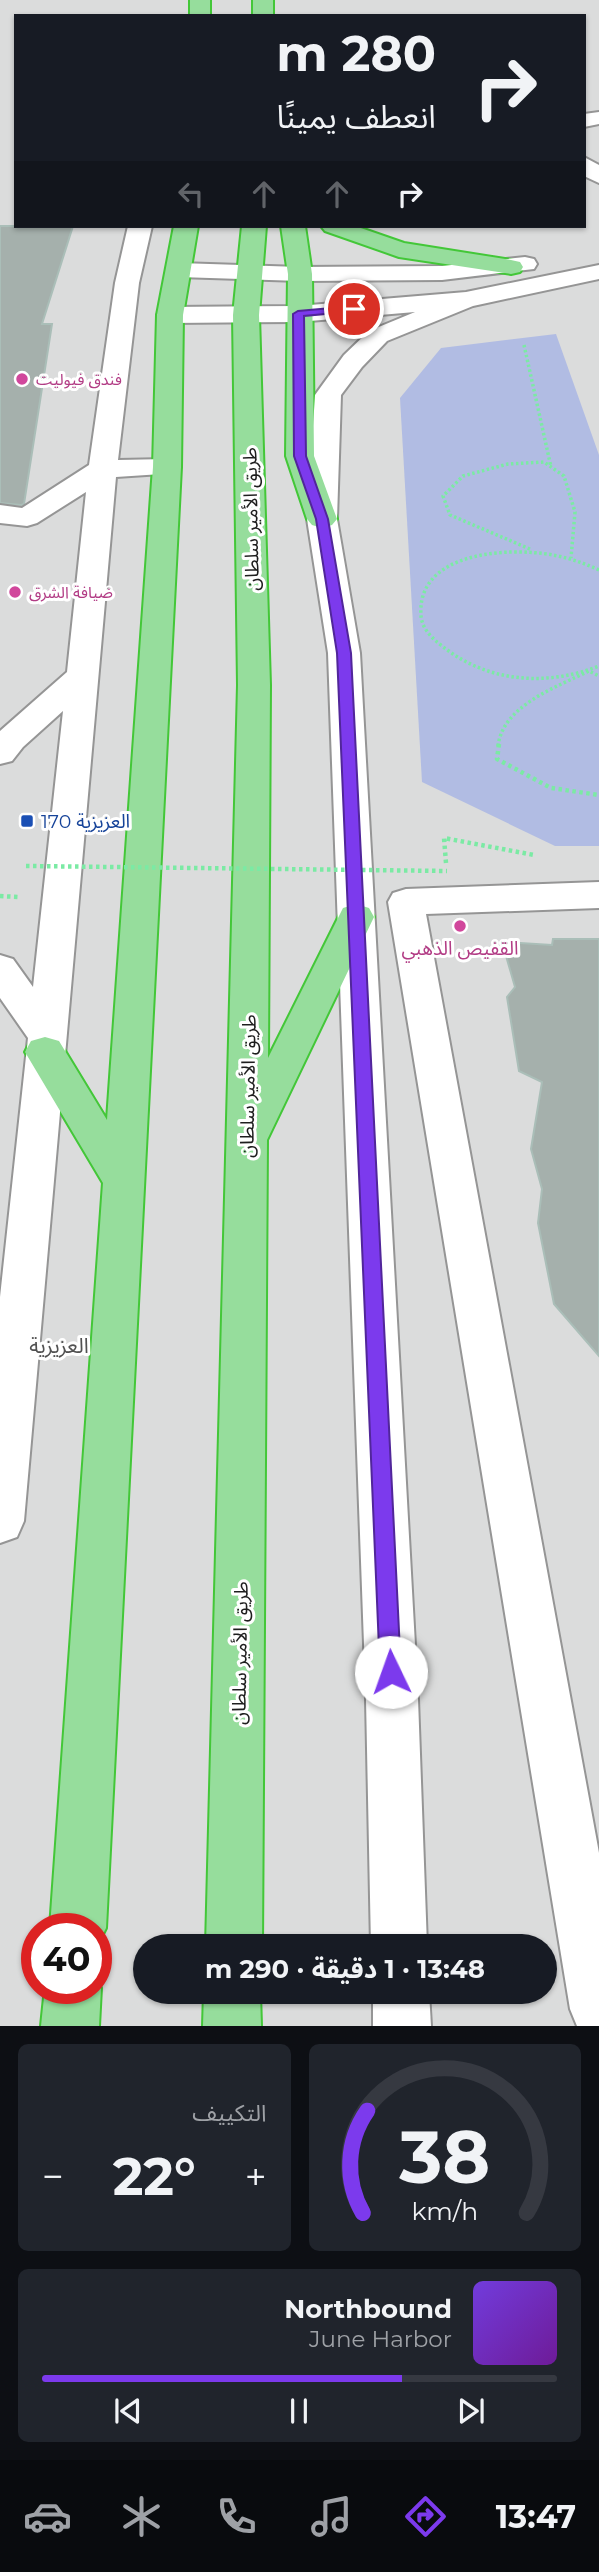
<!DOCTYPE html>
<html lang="ar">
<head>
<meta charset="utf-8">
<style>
  :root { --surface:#171b24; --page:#20242c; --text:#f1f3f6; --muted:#9ea1a6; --line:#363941; --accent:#7c3aed }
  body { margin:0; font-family:Montserrat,"Noto Sans Arabic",sans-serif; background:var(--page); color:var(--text); direction:rtl; height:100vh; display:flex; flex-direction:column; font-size:26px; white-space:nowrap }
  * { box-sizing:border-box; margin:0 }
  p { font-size:23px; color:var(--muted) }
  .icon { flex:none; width:38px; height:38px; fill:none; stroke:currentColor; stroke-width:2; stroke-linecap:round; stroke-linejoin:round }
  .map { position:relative; height:2026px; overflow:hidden; direction:ltr }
  .sheet { display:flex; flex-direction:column; gap:18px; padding:18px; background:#0d0f14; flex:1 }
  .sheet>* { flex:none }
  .banner { position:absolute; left:14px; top:14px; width:572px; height:214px; border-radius:0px; box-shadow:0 2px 5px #0004; direction:rtl; background:#171b24; color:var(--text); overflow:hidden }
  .speed { position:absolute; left:21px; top:1913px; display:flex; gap:14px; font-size:35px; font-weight:700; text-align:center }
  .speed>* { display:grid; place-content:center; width:91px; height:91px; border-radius:50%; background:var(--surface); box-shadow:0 2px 5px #0004; line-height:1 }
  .speed .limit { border:10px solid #d22; background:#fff; color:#111 }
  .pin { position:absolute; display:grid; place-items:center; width:60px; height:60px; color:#fff; margin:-30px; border:4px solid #fff; border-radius:50%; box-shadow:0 2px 7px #0007 }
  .me { position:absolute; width:77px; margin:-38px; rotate:357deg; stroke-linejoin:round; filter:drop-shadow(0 0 5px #0008) }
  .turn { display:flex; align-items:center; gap:24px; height:147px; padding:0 35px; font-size:32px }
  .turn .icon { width:91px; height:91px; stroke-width:2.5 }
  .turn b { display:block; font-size:49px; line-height:60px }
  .lanes { display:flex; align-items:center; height:66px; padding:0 35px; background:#0003; justify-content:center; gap:35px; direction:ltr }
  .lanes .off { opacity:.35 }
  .big { font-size:52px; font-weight:700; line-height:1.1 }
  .sheet .widget { flex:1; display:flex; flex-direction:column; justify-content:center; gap:10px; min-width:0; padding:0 24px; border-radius:10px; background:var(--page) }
  .sheet .dial { align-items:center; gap:0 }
  .dial svg { height:182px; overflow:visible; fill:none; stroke:var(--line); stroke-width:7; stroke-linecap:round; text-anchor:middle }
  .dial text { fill:var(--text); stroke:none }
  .song { display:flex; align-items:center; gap:21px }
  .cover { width:84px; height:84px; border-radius:10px; background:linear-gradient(135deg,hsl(260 70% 55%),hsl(280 70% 35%)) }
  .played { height:7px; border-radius:4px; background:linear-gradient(90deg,var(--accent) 70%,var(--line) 70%) }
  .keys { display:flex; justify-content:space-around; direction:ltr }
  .heat { display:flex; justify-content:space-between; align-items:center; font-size:38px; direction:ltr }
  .sheet .tiles { flex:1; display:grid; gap:18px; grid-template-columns:1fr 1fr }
  .widget:last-child { grid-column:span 2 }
  .trip { position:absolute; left:133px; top:1934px; width:424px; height:70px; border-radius:35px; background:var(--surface); box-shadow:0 2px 5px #0004; font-weight:700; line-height:70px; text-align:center; direction:rtl }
  .menu { display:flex; height:112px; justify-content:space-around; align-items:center; background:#090b0e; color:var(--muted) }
  .menu .icon { width:49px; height:49px }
  .menu .current { color:var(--accent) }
  .menu b { font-size:32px; color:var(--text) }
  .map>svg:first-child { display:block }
</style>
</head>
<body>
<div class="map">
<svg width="599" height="2026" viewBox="0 0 599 2026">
  <rect width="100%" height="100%" fill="#e6eeee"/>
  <path fill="#dbdcdc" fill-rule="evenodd" d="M 0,0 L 599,0 L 599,2026 L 0,2026 ZM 16,16 L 584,16 L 584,226 L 16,226 ZM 37,1928 L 96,1928 L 96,1988 L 37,1988 ZM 145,1946 L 544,1946 L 544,1992 L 145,1992 Z"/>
  <path fill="#b1bce3" d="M 556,334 L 599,455 L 599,846 L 555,846 L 422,782 L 400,398 L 441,348 Z"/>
  <g fill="#a5b0ac" stroke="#aabeb8" stroke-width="2">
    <path d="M 0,226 L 73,226 L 42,324 L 52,324 L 24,504 L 21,505 L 0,503 Z"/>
    <path d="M 553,939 L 599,939 L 599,1356 L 554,1304 L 538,1223 L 542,1189 L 531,1149 L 542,1082 L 519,1071 L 507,997 L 515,987 L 502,942 L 552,945 Z"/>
  </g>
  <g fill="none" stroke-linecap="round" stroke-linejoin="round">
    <g stroke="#959595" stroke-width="4">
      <g id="minor">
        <path d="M 599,112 L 599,124 L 584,127 L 584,114 Z"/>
        <path d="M 584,157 L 599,165 L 599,183 L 584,176 Z"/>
        <path d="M 128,226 L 152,226 L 139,283 L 118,460 L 167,459 L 177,461 L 181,467 L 177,473 L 116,477 L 24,1521 L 17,1537 L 0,1543 L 0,1297 L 28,1038 L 0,998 L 0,955 L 13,959 L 33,987 L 63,711 L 23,747 L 12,761 L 0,764 L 0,731 L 67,672 L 86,492 L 37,523 L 27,526 L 0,523 L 0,505 L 22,508 L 89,465 L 115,283 Z"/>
        <path d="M 525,257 L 534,259 L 537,264 L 534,269 L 442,280 L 300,281 L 179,277 L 170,275 L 167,270 L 170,265 L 179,263 L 300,267 L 442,266 Z"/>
        <path d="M 599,265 L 599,279 L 473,306 L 387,341 L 362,367 L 341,395 L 337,519 L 360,653 L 418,1699 L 427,1946 L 371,1946 L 366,1699 L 328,653 L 307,519 L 315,395 L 344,355 L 369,331 L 415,312 L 298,322 L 170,323 L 161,320 L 157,315 L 161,310 L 170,307 L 298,306 L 466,292 Z"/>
        <path d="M 599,882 L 599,908 L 426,914 L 599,1853 L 599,2026 L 577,2026 L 570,2009 L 388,902 L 393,893 L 406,889 Z"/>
        <path d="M 373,1992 L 429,1992 L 431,2026 L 373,2026 Z"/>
      </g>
    </g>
    <g stroke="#43c738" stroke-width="4">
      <g id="highway">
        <rect x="190" y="0" width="20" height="16"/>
        <rect x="253" y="0" width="20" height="16"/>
        <path d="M 174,226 L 198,226 L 183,315 L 181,467 L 106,1928 L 96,1948 L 96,1928 L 50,1928 L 103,1183 L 25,1052 L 31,1041 L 45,1037 L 59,1041 L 107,1120 L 153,467 L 157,315 Z"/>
        <path d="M 242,226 L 266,226 L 259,315 L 270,685 L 268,1058 L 343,908 L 356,904 L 369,908 L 374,917 L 267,1140 L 262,1946 L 206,1946 L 238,685 L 233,315 Z"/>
        <path d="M 281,226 L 305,226 L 312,274 L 314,456 L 337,519 L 332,525 L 322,528 L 312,525 L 307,519 L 286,456 L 288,274 Z"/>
        <path d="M 321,226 L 355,226 L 404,243 L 511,260 L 520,262 L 523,267 L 520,272 L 511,274 L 399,257 L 325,231 Z"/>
        <path d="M 96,1976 L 101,1988 L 99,2026 L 41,2026 L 45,1988 L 96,1988 Z"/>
        <path d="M 204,1992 L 260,1992 L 261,2026 L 203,2026 Z"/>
      </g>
    </g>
    <g stroke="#7beaa4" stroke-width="3.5" stroke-dasharray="2.5 2.5" stroke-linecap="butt">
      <path d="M 524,345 L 551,467"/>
      <path d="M 530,549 L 450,515 L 443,496 L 463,476 L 508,464 L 544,462 L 564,476 L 575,512 L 571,558"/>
      <path d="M 599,570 C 584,563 569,558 553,555 C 509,547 416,551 421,616 C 422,630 435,641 446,649 C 491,683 548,686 599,666"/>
      <path d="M 498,746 C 503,705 557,687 589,671 L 599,676"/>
    </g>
    <g stroke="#7beaa4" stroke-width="4.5" stroke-dasharray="3.5 3.5" stroke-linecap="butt">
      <path d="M 499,744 L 497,759 L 551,788 L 599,795"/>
      <path d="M 446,863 L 444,838 L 534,855"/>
      <path d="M 0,896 L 18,897"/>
    </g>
    <use href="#minor" fill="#fff" fill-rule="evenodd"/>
    <use href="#highway" fill="#96dd9c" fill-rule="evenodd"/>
    <path stroke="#7beaa4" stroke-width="4.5" stroke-dasharray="3.5 3.5" stroke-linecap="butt" d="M 26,866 L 447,871"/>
  </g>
  <path fill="#7c3aed" stroke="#51269a" stroke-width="2" d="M 354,306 L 359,309 L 358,311 L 304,316 L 306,456 L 328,519 L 351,653 L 401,1672 L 398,1679 L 391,1682 L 383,1679 L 380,1672 L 337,653 L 316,519 L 294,456 L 293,314 L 298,311 Z"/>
  <g fill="#d1479c" stroke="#fff" stroke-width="2.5">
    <circle cx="22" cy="379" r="7"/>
    <circle cx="15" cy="592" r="7"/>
    <circle cx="460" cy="926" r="7"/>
  </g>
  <rect fill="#1a4fb4" stroke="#fff" stroke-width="2.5" x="20" y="814" width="14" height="14" rx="3.5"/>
  <g text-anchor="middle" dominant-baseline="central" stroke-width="6" stroke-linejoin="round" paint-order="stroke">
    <g font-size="16" fill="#b23c85" stroke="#fff" text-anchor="start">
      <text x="36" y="379">فندق فيوليت</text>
      <text x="29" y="592">ضيافة الشرق</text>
    </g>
    <g font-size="19" fill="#1e1e1e" stroke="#fff">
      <text transform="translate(251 519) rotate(-91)">طريق الأمير سلطان</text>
      <text transform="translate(248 1086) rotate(-89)">طريق الأمير سلطان</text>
      <text transform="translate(240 1653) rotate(-89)">طريق الأمير سلطان</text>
    </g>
    <g font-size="19" fill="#164399" stroke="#fff" text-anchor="start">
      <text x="41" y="821">العزيزية 170</text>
    </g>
    <g font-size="19" fill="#b23c85" stroke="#fff">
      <text x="460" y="948">القفيص الذهبي</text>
    </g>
    <g font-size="21" fill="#515151" stroke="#fff">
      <text x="59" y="1345">العزيزية</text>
    </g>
  </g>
</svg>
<div class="speed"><div class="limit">40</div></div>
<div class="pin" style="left:354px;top:309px;background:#d93025"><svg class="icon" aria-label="arrive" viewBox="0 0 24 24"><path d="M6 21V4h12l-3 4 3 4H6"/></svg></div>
<svg class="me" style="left:391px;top:1672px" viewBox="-20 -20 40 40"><circle r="19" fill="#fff"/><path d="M0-13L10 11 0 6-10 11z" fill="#7c3aed"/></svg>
<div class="trip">13:48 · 1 دقيقة · 290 m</div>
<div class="banner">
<div class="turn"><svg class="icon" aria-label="right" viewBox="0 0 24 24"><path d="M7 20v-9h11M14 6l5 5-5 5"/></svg><div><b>280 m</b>انعطف يمينًا</div></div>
<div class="lanes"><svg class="icon off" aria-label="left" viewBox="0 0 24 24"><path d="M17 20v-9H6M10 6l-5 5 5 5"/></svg><svg class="icon off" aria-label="ahead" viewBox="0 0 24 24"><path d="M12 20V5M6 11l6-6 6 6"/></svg><svg class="icon off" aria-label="ahead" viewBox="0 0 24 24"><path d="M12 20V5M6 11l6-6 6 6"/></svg><svg class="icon" aria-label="right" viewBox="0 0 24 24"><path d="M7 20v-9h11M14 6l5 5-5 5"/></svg></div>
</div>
</div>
<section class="sheet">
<div class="tiles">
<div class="widget dial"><svg viewBox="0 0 100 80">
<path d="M14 69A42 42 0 1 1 86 69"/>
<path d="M14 69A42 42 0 0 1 16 24" stroke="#7c3aed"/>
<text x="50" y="56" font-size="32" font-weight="700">38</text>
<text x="50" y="72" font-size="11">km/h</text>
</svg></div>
<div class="widget"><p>التكييف</p>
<div class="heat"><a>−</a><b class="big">22°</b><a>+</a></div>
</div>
<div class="widget">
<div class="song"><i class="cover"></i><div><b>Northbound</b><p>June Harbor</p></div></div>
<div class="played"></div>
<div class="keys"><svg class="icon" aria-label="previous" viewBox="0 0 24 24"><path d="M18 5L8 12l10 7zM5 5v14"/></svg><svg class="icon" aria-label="pause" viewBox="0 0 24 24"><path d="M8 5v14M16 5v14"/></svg><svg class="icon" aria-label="next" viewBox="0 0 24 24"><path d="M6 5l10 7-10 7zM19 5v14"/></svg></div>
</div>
</div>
</section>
<nav class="menu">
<b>13:47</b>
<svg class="icon current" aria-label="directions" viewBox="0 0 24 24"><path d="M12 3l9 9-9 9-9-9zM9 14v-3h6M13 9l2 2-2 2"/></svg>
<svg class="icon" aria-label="music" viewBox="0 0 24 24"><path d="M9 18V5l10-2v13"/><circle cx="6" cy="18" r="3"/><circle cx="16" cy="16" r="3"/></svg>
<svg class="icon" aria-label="phone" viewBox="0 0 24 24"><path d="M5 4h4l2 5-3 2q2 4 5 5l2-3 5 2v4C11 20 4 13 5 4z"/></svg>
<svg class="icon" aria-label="climate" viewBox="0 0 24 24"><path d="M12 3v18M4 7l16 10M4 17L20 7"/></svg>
<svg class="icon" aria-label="car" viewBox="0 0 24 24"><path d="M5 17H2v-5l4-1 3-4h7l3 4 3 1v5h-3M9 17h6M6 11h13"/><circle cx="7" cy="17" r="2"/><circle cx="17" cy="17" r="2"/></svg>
</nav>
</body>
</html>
